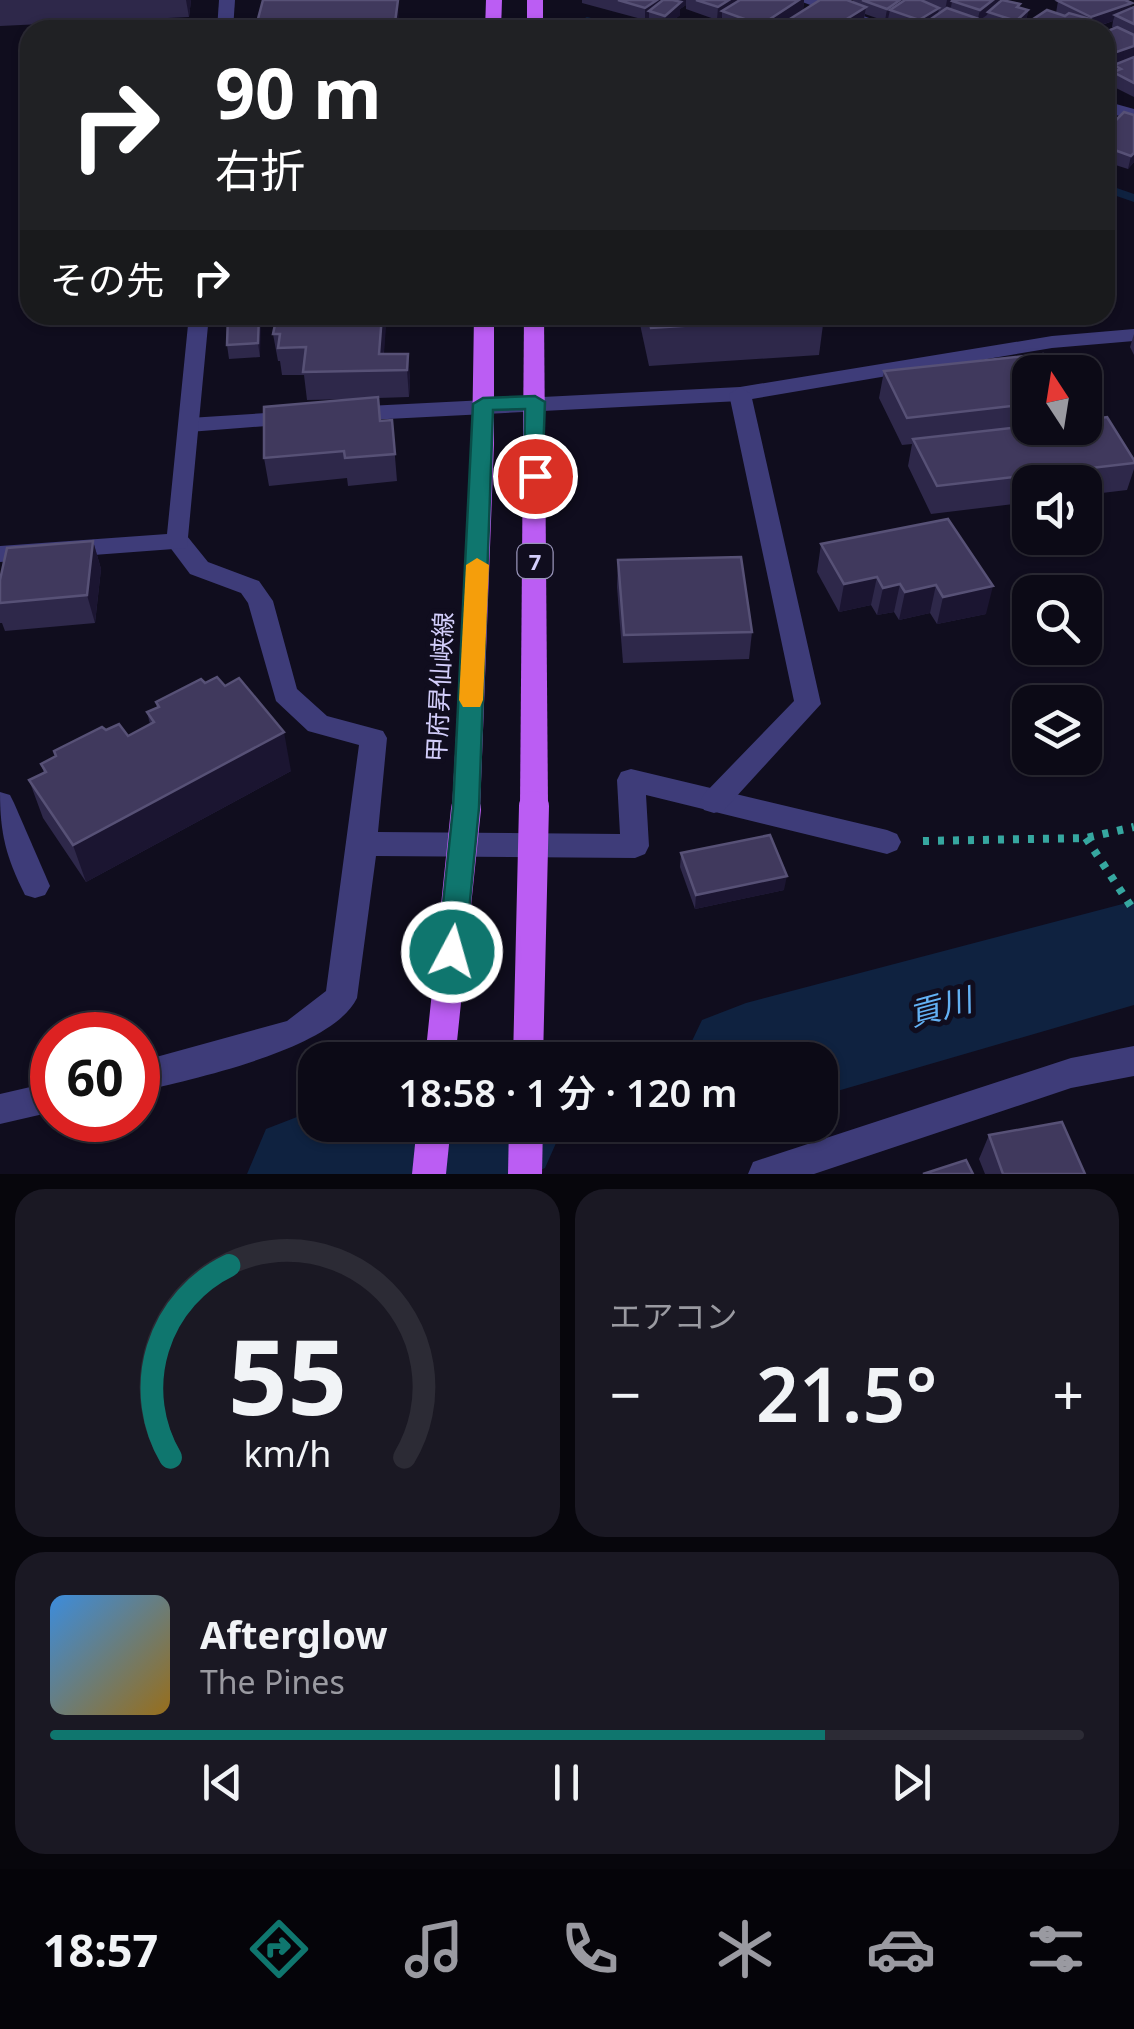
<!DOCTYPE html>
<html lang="ja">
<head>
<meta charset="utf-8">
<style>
  :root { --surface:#0c0a16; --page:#1a1823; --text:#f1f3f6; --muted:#9a9aa1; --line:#2c2b35; --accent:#0f766e }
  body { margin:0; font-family:"Noto Sans","Noto Sans JP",sans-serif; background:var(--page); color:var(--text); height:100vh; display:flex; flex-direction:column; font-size:38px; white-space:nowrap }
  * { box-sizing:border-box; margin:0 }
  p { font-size:32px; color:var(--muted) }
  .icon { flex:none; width:55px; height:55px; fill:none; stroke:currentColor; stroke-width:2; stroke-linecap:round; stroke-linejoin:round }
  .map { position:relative; height:1174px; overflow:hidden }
  .sheet { display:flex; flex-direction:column; gap:15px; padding:15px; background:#07060c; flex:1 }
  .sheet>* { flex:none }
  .hud { position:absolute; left:20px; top:20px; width:1095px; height:305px; border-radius:30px; box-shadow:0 2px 8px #0004,0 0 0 2px var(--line); background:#202124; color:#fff; overflow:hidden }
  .needle { width:65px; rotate:348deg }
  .fabs { position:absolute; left:1012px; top:355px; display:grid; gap:20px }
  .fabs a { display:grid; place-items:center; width:90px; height:90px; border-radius:20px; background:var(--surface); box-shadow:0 2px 8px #0004,0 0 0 2px var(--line); font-size:50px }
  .speed { position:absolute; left:30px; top:1012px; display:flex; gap:20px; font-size:50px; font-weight:700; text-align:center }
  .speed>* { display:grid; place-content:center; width:130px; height:130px; border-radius:50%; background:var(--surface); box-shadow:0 2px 8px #0004,0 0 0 2px var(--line); line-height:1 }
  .speed .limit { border:15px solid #d22; background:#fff; color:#111 }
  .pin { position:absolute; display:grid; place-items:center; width:85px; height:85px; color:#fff; margin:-42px; border:5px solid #fff; border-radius:50%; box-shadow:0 2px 10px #0007 }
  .me { position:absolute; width:110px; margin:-55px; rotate:6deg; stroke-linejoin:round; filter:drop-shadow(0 0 8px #0008) }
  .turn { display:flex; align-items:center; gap:35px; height:210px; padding:0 30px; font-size:45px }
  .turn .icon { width:130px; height:130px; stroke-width:2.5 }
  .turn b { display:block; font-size:70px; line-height:85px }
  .then { display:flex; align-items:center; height:95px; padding:0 30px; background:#0003; gap:20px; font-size:38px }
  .big { font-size:75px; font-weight:600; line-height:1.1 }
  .sheet .tile { flex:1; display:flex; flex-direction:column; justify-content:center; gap:15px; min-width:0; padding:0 35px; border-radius:30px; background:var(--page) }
  .sheet .dial { align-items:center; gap:0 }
  .dial svg { height:260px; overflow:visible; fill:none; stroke:var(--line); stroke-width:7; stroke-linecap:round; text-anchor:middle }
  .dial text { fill:var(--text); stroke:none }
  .song { display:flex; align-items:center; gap:30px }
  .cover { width:120px; height:120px; border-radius:15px; background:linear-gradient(135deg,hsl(210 70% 55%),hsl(40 70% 35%)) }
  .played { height:10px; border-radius:5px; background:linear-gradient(90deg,var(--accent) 75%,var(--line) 75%) }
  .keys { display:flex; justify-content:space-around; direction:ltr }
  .heat { display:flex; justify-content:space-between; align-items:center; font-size:55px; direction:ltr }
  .sheet .tiles { flex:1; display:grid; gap:15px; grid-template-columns:1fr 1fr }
  .tile:last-child { grid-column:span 2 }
  .trip { position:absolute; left:298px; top:1042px; width:540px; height:100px; border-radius:30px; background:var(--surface); box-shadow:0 2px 8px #0004,0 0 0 2px var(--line); font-weight:600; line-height:100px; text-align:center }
  .tab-bar { display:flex; height:160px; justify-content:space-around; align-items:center; background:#050409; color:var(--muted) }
  .tab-bar .icon { width:70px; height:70px }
  .tab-bar .current { color:var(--accent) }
  .tab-bar b { font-size:45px; color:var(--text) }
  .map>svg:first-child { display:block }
</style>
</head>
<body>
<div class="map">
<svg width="1134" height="1174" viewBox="0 0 1134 1174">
  <rect width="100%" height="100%" fill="#100d1e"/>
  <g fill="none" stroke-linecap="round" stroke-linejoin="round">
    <g fill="#0f2240" fill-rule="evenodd">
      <path d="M 587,17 L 632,28 L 634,30 L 614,30 L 583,22 L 581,20 Z"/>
      <path d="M 1105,184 L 1134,194 L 1134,202 L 1105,192 Z"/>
    </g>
    <g fill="#0f2240" fill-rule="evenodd">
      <path d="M 1134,901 L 1134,1005 L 820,1096 L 820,1060 L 683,1060 L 702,1020 L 746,1003 Z"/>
      <path d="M 315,1110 L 315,1125 L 564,1125 L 545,1168 L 529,1174 L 247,1174 L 266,1129 Z"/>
    </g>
    <g stroke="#36a7a0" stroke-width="8" stroke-dasharray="6 9" stroke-linecap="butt">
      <path d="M 1086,838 L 1134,911"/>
      <path d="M 923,841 L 1086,838 L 1134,827"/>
    </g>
    <g fill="#3e3c79" fill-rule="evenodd">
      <path d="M 797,0 L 821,0 L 901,30 L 877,30 Z"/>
      <path d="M 1105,101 L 1134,109 L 1134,120 L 1105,112 Z"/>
      <path d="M 1134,329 L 1134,341 L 1052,348 L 740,401 L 348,421 L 337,414 L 348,407 L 740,387 L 1052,336 Z"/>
      <path d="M 298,411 L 309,418 L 306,423 L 189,432 L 178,425 L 189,418 Z"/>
      <path d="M 178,534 L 187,536 L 208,562 L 259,581 L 273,601 L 297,689 L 327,716 L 383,731 L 387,738 L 378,832 L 620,834 L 617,780 L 621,772 L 631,769 L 887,830 L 897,834 L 901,842 L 897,850 L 887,854 L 646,795 L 649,846 L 645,854 L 635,858 L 376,856 L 357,998 C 332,1050 192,1079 138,1092 L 138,1062 L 287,1021 L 326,991 L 359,745 L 308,731 L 276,701 L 248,603 L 241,593 L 190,574 L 166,542 Z"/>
      <path d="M 1134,1046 L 1134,1076 L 1071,1088 L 814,1174 L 748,1174 L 753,1162 L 765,1158 L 1071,1058 Z"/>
      <path d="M 52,1082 L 52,1112 L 0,1124 L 0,1094 Z"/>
    </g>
    <g fill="#3e3c79" fill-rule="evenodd">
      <path d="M 219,0 L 235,0 L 233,30 L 217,30 Z"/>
      <path d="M 189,315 L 209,315 L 187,548 L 0,562 L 0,546 L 167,534 Z"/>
      <path d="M 740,387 L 751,394 L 821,704 L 724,810 L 714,813 L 704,810 L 700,802 L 704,794 L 794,701 L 729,394 Z"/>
      <path d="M 0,792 L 10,795 L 14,803 L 50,886 L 45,895 L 35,898 L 25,895 C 6,857 0,834 0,792 Z"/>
    </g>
    <g fill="#bb5df3" fill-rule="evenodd">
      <path d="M 486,0 L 502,0 L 501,30 L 485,30 Z"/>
      <rect x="527" y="0" width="16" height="30"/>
      <path d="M 474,315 L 494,315 L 494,443 L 480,809 L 476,817 L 466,820 L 456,817 L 452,809 L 472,443 Z"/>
      <path d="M 524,315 L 544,315 L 548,806 L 544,814 L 534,817 L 524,814 L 520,806 Z"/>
      <path d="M 417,1125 L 451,1125 L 446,1174 L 412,1174 Z"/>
      <path d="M 509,1125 L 543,1125 L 542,1174 L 508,1174 Z"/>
    </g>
    <g stroke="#bb5df3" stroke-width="30">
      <path d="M 440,1060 L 466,809"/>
      <path d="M 528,1060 L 534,806"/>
    </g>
  </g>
  <g fill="#2e284a">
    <path d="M 0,0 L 191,0 L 189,17 L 0,26 Z"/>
    <path d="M 582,0 L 804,0 L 803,11 L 852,2 L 853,0 L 999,0 L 998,3 L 1028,10 L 1026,23 L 1017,30 L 924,30 L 925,28 L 922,30 L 909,30 L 888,23 L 888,19 L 885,21 L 865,14 L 862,30 L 721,30 L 722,17 L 717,20 L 686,9 L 686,5 L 680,9 L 680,15 L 664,28 L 648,24 L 649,18 L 645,20 L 582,3 Z"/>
    <path d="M 1058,1 L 1131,8 L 1134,7 L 1134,97 L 1110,85 L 1114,65 L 1121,62 L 1105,67 L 1105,32 L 1114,28 L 1112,27 L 1113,21 L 1088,30 L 1026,30 L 1027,23 L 1056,13 Z"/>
    <path d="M 1134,115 L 1134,162 L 1128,169 L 1106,162 L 1107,156 L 1105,156 L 1105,131 Z"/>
    <path d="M 228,315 L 426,315 L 426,318 L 385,319 L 384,354 L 408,354 L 410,381 L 409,397 L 378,398 L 380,421 L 392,420 L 397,481 L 348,486 L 347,478 L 269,486 L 264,458 L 356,399 L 307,400 L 304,375 L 282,375 L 280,361 L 278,361 L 273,334 L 276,317 L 260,317 L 260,357 L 229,359 L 227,345 Z"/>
    <path d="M 638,315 L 823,315 L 824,317 L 819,355 L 649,366 Z"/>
    <path d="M 1134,334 L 1134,355 L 1130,347 Z"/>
    <path d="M 884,371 L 1030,372 L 1030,428 L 1134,460 L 1134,469 L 1127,490 L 1085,495 L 1085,482 L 1030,482 L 1030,502 L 931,514 L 908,466 L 912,444 L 902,445 L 879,398 Z"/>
    <path d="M 948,519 L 986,614 L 937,624 L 930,613 L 899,620 L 894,612 L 877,615 L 871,605 L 839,612 L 817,572 L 821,544 Z"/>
    <path d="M 93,541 L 101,569 L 95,623 L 5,631 L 2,623 L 0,623 L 0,580 Z"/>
    <path d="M 618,560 L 752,632 L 749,659 L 623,663 L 617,587 Z"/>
    <path d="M 156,702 L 291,771 L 86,882 L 43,818 L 29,780 L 44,773 L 41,764 L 55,756 L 54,751 L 106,730 L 128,736 L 150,724 L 147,712 L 157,708 Z"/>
    <path d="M 681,853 L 784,890 L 695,909 L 680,867 Z"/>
    <path d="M 989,1135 L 1085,1174 L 985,1174 L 979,1159 Z"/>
  </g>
  <g fill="#1b1531">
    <path d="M 186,0 L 191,0 L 189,17 Z"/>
    <path d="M 398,0 L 399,30 L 394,30 Z"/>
    <path d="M 657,0 L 662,0 L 649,11 L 649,18 L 645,20 L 645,8 Z"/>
    <path d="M 678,0 L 686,0 L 686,5 L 680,9 L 680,15 L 664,28 L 665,16 L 678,4 Z"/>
    <path d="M 729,0 L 747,0 L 722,11 L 722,17 L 717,20 L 718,7 Z"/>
    <path d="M 799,0 L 804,0 L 802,21 L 774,30 L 760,30 L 761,25 Z"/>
    <path d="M 900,0 L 906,0 L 890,10 L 888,19 L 885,21 L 887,9 Z"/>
    <path d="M 947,0 L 961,0 L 952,1 L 951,7 L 945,11 Z"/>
    <path d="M 993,0 L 999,0 L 997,8 L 988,12 L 987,15 L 977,22 L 980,10 Z"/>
    <path d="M 1132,3 L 1129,16 L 1115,15 L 1113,21 L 1088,29 L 1091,17 Z"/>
    <path d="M 866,7 L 862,30 L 829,30 Z"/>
    <path d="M 939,8 L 937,20 L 925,23 L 925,28 L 918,30 L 919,20 Z"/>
    <path d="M 1028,10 L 1026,23 L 1017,30 L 1014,30 L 1016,21 Z"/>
    <path d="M 976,18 L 973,30 L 954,30 Z"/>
    <path d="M 1090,19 L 1088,30 L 1077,30 Z"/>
    <path d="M 1134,46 L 1134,58 L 1105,67 L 1105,56 Z"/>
    <path d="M 1134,153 L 1134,162 L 1128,169 L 1131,156 Z"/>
    <path d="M 259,315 L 261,324 L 260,357 L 258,343 Z"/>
    <path d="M 382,315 L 385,315 L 386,328 L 382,371 L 379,354 Z"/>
    <path d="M 408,354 L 410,381 L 409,397 L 407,370 Z"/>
    <path d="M 93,541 L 101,569 L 95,623 L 87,595 Z"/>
    <path d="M 877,577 L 871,605 L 839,612 L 844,584 Z"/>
    <path d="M 900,584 L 894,612 L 877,615 L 883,588 Z"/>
    <path d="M 936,585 L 930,613 L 899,620 L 905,592 Z"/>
    <path d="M 993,586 L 986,614 L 937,624 L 943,597 Z"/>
    <path d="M 284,732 L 291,771 L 86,882 L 73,845 Z"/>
    <path d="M 787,876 L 784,890 L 695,909 L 696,895 Z"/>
  </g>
  <g fill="#40395d" stroke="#575176" stroke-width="2.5">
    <path d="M 263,0 L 398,0 L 394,30 L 255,30 Z"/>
    <path d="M 618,0 L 657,0 L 645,8 Z"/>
    <path d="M 663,0 L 673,0 L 681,2 L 665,16 L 649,11 Z"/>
    <path d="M 696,0 L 729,0 L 718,7 Z"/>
    <path d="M 740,0 L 799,0 L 761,25 L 722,11 Z"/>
    <path d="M 820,0 L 847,0 L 866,7 L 829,30 L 774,29 Z"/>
    <path d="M 862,0 L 900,0 L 887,9 Z"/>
    <path d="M 905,0 L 921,0 L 939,8 L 919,20 L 890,10 Z"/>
    <path d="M 953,0 L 993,0 L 980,10 L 952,1 Z"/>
    <path d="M 1002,0 L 1020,4 L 1017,7 L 1028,10 L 1016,21 L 988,12 Z"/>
    <path d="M 1062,0 L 1125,0 L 1132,3 L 1091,17 L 1058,1 Z"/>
    <path d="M 1134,7 L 1134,24 L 1115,15 Z"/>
    <path d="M 947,8 L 976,18 L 954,30 L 946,30 L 925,23 Z"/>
    <path d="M 1047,10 L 1065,16 L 1069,13 L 1090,19 L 1077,30 L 1059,25 L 1054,30 L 1049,30 L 1027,23 Z"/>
    <path d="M 978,19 L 1007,28 L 1005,30 L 963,30 Z"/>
    <path d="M 1117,27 L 1134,35 L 1134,46 L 1105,56 L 1105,32 Z"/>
    <path d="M 1134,57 L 1134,83 L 1113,72 L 1121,69 L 1114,65 Z"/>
    <path d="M 1124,112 L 1134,115 L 1134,153 L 1131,156 L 1109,148 L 1114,144 L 1105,141 L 1105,131 Z"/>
    <path d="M 228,315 L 259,315 L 258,343 L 227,345 Z"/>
    <path d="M 277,315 L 382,315 L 379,354 L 408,354 L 407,370 L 303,372 L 306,347 L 278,348 L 280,334 L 273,334 Z"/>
    <path d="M 648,315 L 823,315 L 824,317 L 651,328 Z"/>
    <path d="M 1043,354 L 1054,372 L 1030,372 L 1030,404 L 907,418 L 884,371 Z"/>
    <path d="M 378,397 L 380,421 L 392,420 L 395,454 L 345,458 L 344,451 L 264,458 L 264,407 Z"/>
    <path d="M 1107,417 L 1134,460 L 1134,463 L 937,486 L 913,439 L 1030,426 L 1030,428 L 1085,428 L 1085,420 Z"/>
    <path d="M 948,519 L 993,586 L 943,597 L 936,585 L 905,592 L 900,584 L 883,588 L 877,577 L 844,584 L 821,544 Z"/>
    <path d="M 93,541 L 87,595 L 0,603 L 0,580 L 7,548 Z"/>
    <path d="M 741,557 L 752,632 L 624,635 L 618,560 Z"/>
    <path d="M 217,677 L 225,686 L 239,678 L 284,732 L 73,845 L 29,780 L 46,772 L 41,764 L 56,756 L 54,751 L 102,727 L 106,730 L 119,724 L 128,736 L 154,722 L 147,712 L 159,707 L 156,702 L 201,679 L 205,683 Z"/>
    <path d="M 770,835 L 787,876 L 696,895 L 681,853 Z"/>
    <path d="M 1062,1122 L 1085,1174 L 1003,1174 L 989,1135 Z"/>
    <path d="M 966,1160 L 973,1174 L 923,1174 Z"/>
  </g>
  <path fill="#0f766e" stroke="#0a4d48" stroke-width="2.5" d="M 535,396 L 545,402 L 542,481 L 535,483 L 524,476 L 525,409 L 493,410 L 479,808 L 465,952 L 461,961 L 452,964 L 442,961 L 438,952 L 453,808 L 473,404 L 483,398 Z"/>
  <path fill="#f59e0b" d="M 477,558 L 489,565 L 483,700 L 480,707 L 463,707 L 459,700 L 466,565 Z"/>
  <g text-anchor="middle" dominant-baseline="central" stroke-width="10" stroke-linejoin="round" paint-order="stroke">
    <rect fill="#100d1e" stroke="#9894b9" stroke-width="2.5" x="517.5" y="544" width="35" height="34" rx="8"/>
    <g font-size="22" font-weight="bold" fill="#d3cefb">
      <text x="535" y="561">7</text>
    </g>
    <g font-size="25" fill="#d3cefb" stroke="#100d1e">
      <text transform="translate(439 687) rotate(-87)">甲府昇仙峡線</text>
    </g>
    <g font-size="32" font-style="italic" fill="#63b1f4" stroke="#100d1e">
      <text transform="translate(940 1006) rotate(-15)">貢川</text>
    </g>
  </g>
</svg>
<div class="fabs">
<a><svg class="needle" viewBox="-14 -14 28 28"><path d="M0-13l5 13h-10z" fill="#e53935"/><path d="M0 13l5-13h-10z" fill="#9a9aa1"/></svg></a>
<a><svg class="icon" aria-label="sound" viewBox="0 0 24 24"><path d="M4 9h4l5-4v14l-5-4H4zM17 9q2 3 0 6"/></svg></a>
<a><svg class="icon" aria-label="search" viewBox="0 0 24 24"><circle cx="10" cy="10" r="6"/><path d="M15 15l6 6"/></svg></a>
<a><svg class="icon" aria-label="layers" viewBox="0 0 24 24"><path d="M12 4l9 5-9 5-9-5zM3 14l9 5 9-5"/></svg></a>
</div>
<div class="speed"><div class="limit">60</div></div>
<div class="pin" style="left:535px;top:476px;background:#d93025"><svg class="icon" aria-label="arrive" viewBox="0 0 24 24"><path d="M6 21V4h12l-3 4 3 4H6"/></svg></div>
<svg class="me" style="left:452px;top:952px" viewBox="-20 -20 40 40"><circle r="17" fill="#0f766e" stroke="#fff" stroke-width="3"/><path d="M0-11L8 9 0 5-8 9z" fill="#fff"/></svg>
<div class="trip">18:58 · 1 分 · 120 m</div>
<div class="hud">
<div class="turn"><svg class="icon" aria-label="right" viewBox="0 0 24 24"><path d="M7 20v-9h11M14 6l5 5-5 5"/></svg><div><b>90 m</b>右折</div></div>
<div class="then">その先<svg class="icon" aria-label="right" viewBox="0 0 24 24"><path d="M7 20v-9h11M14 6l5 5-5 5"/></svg></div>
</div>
</div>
<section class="sheet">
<div class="tiles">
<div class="tile dial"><svg viewBox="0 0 100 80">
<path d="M14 69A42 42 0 1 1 86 69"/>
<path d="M14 69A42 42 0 0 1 32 10" stroke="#0f766e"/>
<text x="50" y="56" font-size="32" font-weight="700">55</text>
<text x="50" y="72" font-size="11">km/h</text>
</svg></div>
<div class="tile"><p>エアコン</p>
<div class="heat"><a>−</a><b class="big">21.5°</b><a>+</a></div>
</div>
<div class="tile">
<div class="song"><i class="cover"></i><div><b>Afterglow</b><p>The Pines</p></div></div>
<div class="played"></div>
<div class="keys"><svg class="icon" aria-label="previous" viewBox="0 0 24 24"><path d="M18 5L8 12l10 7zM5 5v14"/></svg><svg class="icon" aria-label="pause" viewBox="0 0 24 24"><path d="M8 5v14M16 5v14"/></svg><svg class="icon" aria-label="next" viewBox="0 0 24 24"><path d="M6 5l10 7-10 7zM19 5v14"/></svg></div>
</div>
</div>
</section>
<nav class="tab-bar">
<b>18:57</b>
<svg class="icon current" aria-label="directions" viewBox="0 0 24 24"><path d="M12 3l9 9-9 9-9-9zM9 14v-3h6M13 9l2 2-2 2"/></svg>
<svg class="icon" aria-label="music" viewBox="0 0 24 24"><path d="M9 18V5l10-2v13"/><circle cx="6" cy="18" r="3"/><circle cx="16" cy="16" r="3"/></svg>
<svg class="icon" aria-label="phone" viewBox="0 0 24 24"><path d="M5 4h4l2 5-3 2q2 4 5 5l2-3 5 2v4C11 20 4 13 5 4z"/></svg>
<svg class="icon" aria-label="climate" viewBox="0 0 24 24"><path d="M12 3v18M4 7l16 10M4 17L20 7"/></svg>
<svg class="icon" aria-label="car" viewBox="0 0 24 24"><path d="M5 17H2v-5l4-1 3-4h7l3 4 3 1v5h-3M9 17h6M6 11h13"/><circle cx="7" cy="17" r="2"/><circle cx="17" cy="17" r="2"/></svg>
<svg class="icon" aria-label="filters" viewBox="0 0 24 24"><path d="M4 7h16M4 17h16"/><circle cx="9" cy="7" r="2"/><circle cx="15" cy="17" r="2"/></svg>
</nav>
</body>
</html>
